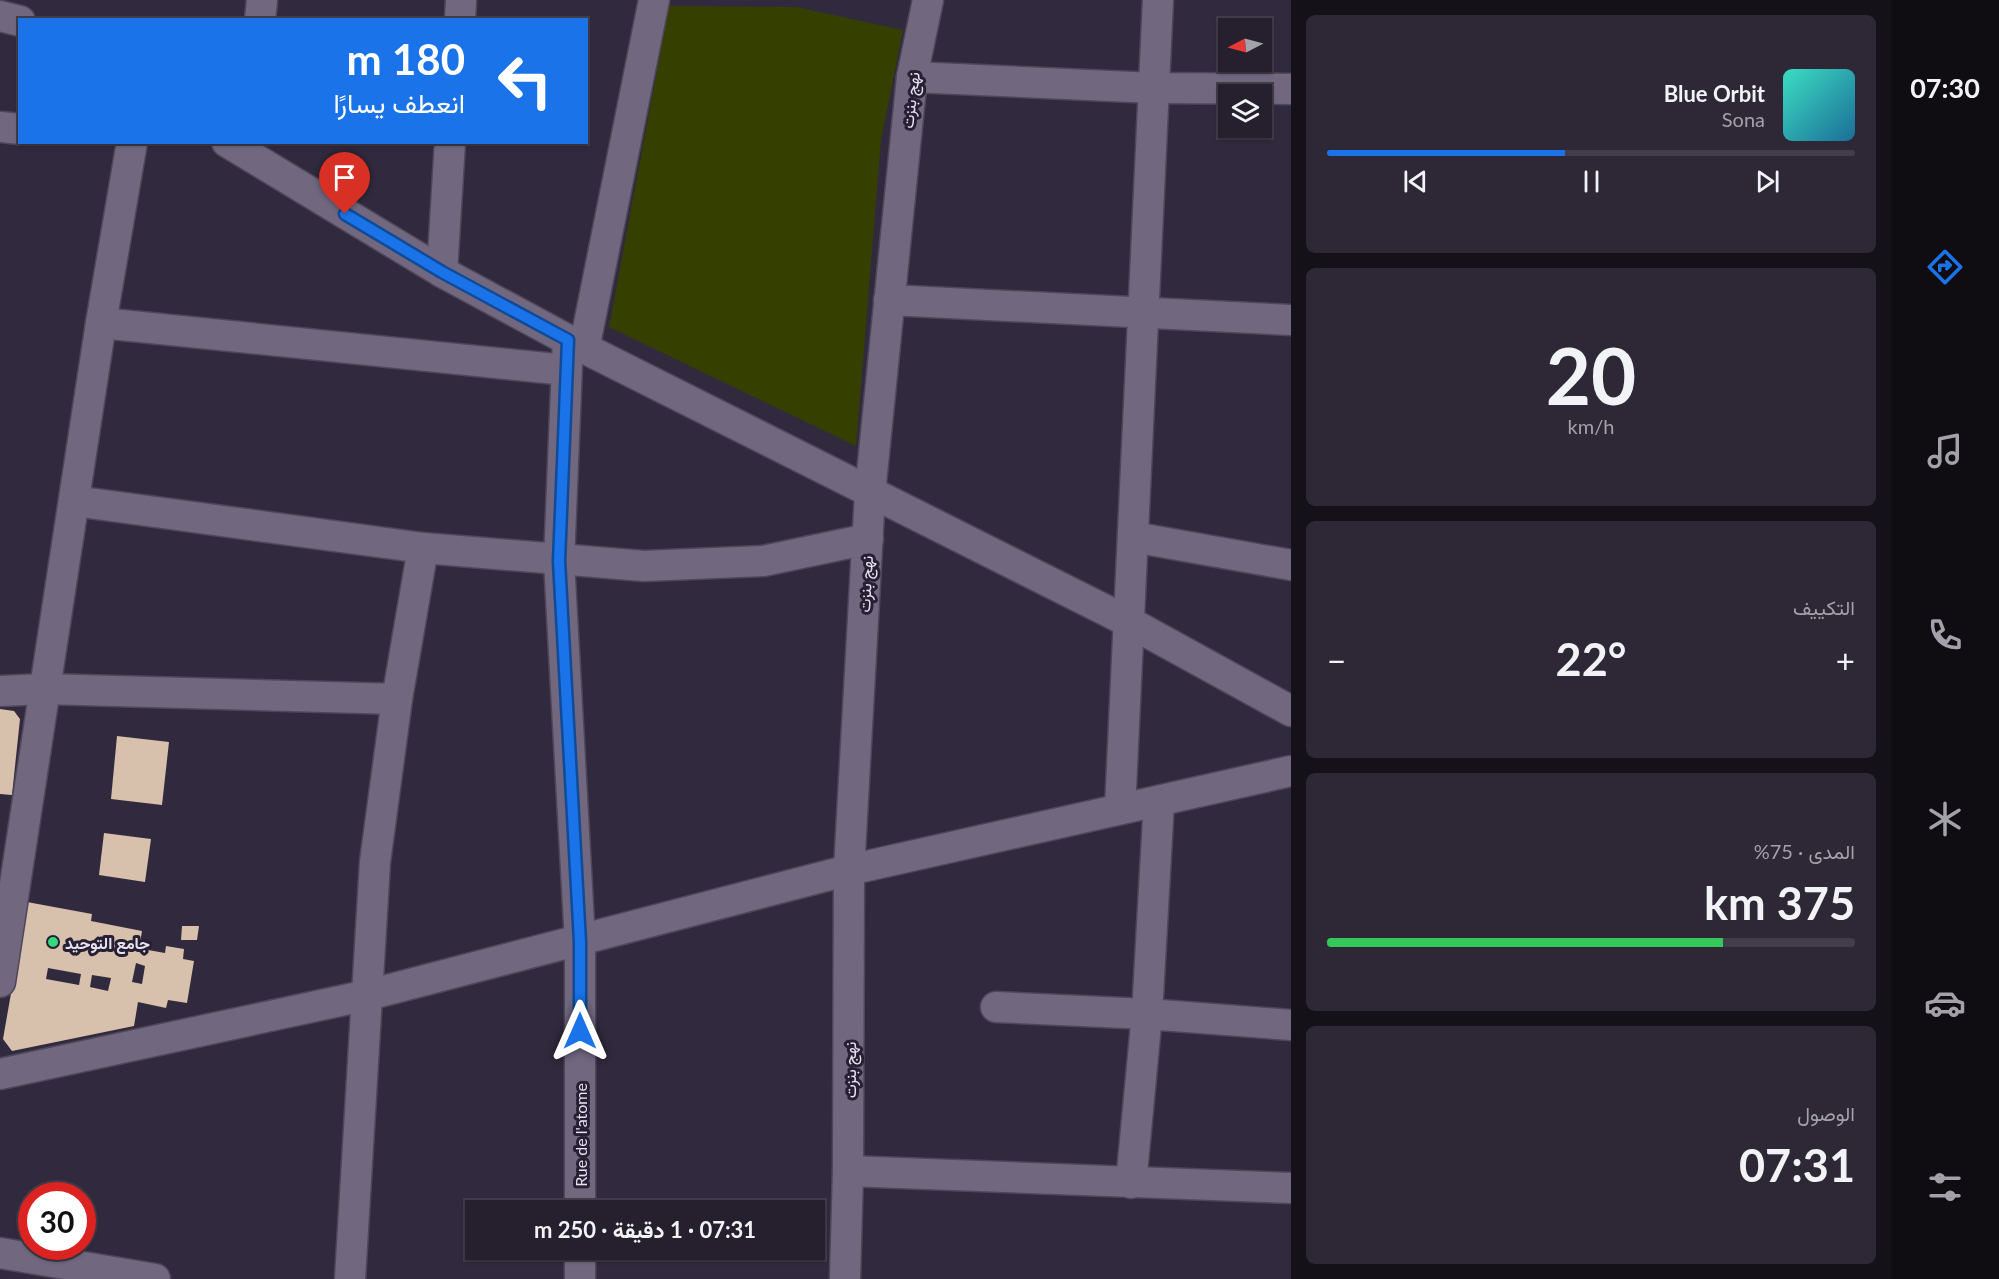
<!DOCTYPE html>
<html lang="ar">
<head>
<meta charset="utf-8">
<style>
  :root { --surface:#251f2e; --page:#2d2736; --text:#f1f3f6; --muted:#a3a2aa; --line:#423d4a; --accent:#1a73e8 }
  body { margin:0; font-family:Lato,Vazirmatn,sans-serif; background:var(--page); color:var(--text); direction:rtl; height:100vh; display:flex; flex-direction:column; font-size:22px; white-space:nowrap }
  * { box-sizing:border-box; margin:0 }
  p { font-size:20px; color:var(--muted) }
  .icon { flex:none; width:33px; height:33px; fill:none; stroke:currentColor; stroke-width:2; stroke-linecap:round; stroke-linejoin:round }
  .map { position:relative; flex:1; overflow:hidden; direction:ltr }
  .details { display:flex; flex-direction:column; gap:15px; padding:15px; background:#141119; width:600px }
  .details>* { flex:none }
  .guide { position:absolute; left:18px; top:18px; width:570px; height:126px; border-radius:0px; box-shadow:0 2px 4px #0004,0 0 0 2px var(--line); direction:rtl; background:#1a73e8; color:#fff; overflow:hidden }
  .needle { width:39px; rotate:264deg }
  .tools { position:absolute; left:1218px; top:18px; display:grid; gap:12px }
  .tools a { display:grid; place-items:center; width:54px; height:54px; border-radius:0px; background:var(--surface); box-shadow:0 2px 4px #0004,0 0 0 2px var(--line); font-size:30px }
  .speed { position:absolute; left:18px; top:1182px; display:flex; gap:12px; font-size:30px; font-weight:700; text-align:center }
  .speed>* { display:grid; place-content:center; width:78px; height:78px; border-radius:50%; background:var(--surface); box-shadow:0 2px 4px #0004,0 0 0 2px var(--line); line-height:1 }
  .speed .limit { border:9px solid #d22; background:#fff; color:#111 }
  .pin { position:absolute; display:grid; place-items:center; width:51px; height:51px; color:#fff; margin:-62px -26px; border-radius:50% 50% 50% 0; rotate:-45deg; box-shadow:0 0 6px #0007 }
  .pin .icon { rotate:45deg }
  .me { position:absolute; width:66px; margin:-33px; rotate:0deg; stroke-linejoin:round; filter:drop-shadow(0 0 4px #0008) }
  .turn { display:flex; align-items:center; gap:21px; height:126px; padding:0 24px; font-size:27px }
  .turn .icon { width:78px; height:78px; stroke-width:2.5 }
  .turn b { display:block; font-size:42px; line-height:51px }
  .big { font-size:45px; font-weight:700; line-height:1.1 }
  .details .widget { flex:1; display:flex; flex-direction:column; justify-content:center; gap:9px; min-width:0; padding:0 21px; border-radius:9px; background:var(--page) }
  .details .dial { align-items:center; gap:0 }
  .dial b { font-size:78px; line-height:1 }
  .song { display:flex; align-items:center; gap:18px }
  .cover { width:72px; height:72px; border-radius:9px; background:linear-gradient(135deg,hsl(170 70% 55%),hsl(200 70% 35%)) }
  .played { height:6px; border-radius:3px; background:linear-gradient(90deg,var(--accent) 45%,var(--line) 45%) }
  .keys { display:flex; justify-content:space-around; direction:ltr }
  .heat { display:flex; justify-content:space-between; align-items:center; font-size:33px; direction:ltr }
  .charge { height:9px; border-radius:4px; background:linear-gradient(90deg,#34c759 75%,var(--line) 0) }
  .trip { position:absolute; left:465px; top:1200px; width:360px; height:60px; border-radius:0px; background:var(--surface); box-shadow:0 2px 4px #0004,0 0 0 2px var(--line); font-weight:700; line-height:60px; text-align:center; direction:rtl }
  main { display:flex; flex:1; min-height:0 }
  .dock { display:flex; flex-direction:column; width:108px; justify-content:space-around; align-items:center; background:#0f0c12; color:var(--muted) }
  .dock .icon { width:42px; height:42px }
  .dock .active { color:var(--accent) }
  .dock b { font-size:27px; color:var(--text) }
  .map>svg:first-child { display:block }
</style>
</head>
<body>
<main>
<nav class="dock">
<b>07:30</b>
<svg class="icon active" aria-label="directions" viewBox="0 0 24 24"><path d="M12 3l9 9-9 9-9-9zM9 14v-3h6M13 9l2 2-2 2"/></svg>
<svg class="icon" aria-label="music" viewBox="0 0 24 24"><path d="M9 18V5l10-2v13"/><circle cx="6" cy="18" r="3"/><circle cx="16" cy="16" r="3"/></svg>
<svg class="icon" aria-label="phone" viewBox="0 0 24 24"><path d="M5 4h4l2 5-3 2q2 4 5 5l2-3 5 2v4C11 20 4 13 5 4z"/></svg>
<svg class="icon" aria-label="climate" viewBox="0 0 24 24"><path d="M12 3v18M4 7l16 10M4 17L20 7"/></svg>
<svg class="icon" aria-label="car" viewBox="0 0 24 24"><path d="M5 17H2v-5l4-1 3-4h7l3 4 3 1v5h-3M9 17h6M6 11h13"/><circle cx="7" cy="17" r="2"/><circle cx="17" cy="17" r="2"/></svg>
<svg class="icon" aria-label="filters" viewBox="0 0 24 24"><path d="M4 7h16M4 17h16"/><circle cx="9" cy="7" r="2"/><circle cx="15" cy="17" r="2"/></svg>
</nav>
<section class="details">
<div class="widget">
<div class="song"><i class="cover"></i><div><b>Blue Orbit</b><p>Sona</p></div></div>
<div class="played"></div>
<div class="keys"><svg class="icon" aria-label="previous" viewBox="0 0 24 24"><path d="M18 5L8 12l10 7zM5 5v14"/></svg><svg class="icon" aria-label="pause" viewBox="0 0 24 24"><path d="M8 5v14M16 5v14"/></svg><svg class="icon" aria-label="next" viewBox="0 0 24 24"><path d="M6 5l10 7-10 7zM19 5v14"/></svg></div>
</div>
<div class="widget dial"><b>20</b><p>km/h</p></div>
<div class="widget"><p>التكييف</p>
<div class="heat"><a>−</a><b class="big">22°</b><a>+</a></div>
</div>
<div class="widget"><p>المدى · 75%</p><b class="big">375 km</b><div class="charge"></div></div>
<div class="widget"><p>الوصول</p><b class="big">07:31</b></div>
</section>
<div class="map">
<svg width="1291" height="1279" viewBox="0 0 1291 1279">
  <rect width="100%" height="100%" fill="#31293d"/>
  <path fill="#354000" d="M 669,6 L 796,7 L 903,30 L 881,140 L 856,446 L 609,327 Z"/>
  <g fill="#d7c1ac" fill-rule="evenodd">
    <path d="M 0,709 L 14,711 L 20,719 L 12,795 L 0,794 Z"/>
    <path d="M 117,736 L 169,742 L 162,805 L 111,799 Z"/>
    <path d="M 104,833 L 151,839 L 145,882 L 99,875 Z"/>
    <path d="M 27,902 L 92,914 L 91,921 L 142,931 L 140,943 L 149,944 L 148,950 L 165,953 L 166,946 L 184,949 L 183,959 L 194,961 L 187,1003 L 168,1000 L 166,1008 L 138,1002 L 134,1026 L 12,1051 L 3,1039 ZM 136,963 L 145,966 L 142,984 L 132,982 ZM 48,968 L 81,974 L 79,985 L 46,979 ZM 92,975 L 111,978 L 108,991 L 90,987 Z"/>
    <path d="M 182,926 L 199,926 L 197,940 L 181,940 Z"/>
  </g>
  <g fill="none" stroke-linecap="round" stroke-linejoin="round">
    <g stroke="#4f4759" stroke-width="33">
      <g id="minor">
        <path d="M 0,16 L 20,21"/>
        <path d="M 260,20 L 262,0"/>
        <path d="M 460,20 L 461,0"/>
        <path d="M 912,77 L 1154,88 L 1291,89"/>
        <path d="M 0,127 L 20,129"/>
        <path d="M 227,142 L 442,272 L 568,340 L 1129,622 L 1291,711"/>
        <path d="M 442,272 L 450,142"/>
        <path d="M 889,300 L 1291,320"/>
        <path d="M 101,323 L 566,370"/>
        <path d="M 568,340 L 559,561 L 580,942 L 580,1210"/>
        <path d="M 584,349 L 654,0"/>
        <path d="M 74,501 L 423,548 L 644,566 L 763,561 L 868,539"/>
        <path d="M 1133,537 L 1291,565"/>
        <path d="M 0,691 L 45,689 L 397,699"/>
        <path d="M 1120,809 L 1158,0"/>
        <path d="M 0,982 L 101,323 L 132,142"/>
        <path d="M 996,1007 L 1147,1014 L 1291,1025"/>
        <path d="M 0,1074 L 368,995 L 849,870 L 1291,771"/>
        <path d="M 848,1171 L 1291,1188"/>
        <path d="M 1131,1183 L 1147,1014 L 1159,801"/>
        <path d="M 580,1250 L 580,1279"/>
        <path d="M 0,1253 L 155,1279"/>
        <path d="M 350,1279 L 375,862 L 397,699 L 423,548"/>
        <path d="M 845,1279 L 848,1171 L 849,870 L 870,493 L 912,77 L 928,0"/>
      </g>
    </g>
    <use href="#minor" stroke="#716880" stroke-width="30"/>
  </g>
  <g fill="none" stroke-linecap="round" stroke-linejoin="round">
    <g stroke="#114b97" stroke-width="15">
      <path id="route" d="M 345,214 L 442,272 L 568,340 L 559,561 L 580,942 L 580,1031"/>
    </g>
    <use href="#route" stroke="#1a73e8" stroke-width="10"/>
  </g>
  <circle fill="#34d881" stroke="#271f33" stroke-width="2" cx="53" cy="942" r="6"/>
  <g text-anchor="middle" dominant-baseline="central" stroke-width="6" stroke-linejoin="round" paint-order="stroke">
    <g font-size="16" fill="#e7e2ef" stroke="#271f33">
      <text transform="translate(910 100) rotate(-83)">نهج بنزت</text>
      <text transform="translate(865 584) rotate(-87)">نهج بنزت</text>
      <text transform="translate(849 1070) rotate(-90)">نهج بنزت</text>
      <text transform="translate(580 1135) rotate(-90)">Rue de l'atome</text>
    </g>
    <g font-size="16" font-weight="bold" fill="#e7e2ef" stroke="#271f33" text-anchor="start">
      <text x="65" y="942">جامع التوحيد</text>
    </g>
  </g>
</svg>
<div class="tools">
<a><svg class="needle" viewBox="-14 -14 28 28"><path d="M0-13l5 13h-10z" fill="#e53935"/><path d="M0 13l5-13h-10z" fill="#a3a2aa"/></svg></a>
<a><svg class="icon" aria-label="layers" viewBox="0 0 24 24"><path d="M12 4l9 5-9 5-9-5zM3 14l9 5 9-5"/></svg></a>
</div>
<div class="speed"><div class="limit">30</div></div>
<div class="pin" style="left:345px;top:214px;background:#d93025"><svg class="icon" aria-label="arrive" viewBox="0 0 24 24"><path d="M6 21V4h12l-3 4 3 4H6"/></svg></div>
<svg class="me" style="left:580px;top:1031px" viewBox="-20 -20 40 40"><path d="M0-17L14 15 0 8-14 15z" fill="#1a73e8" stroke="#fff" stroke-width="4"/></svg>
<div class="trip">07:31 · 1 دقيقة · 250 m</div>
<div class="guide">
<div class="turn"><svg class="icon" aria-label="left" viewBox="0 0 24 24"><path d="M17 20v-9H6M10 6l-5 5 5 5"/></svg><div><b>180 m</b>انعطف يسارًا</div></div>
</div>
</div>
</main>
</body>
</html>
